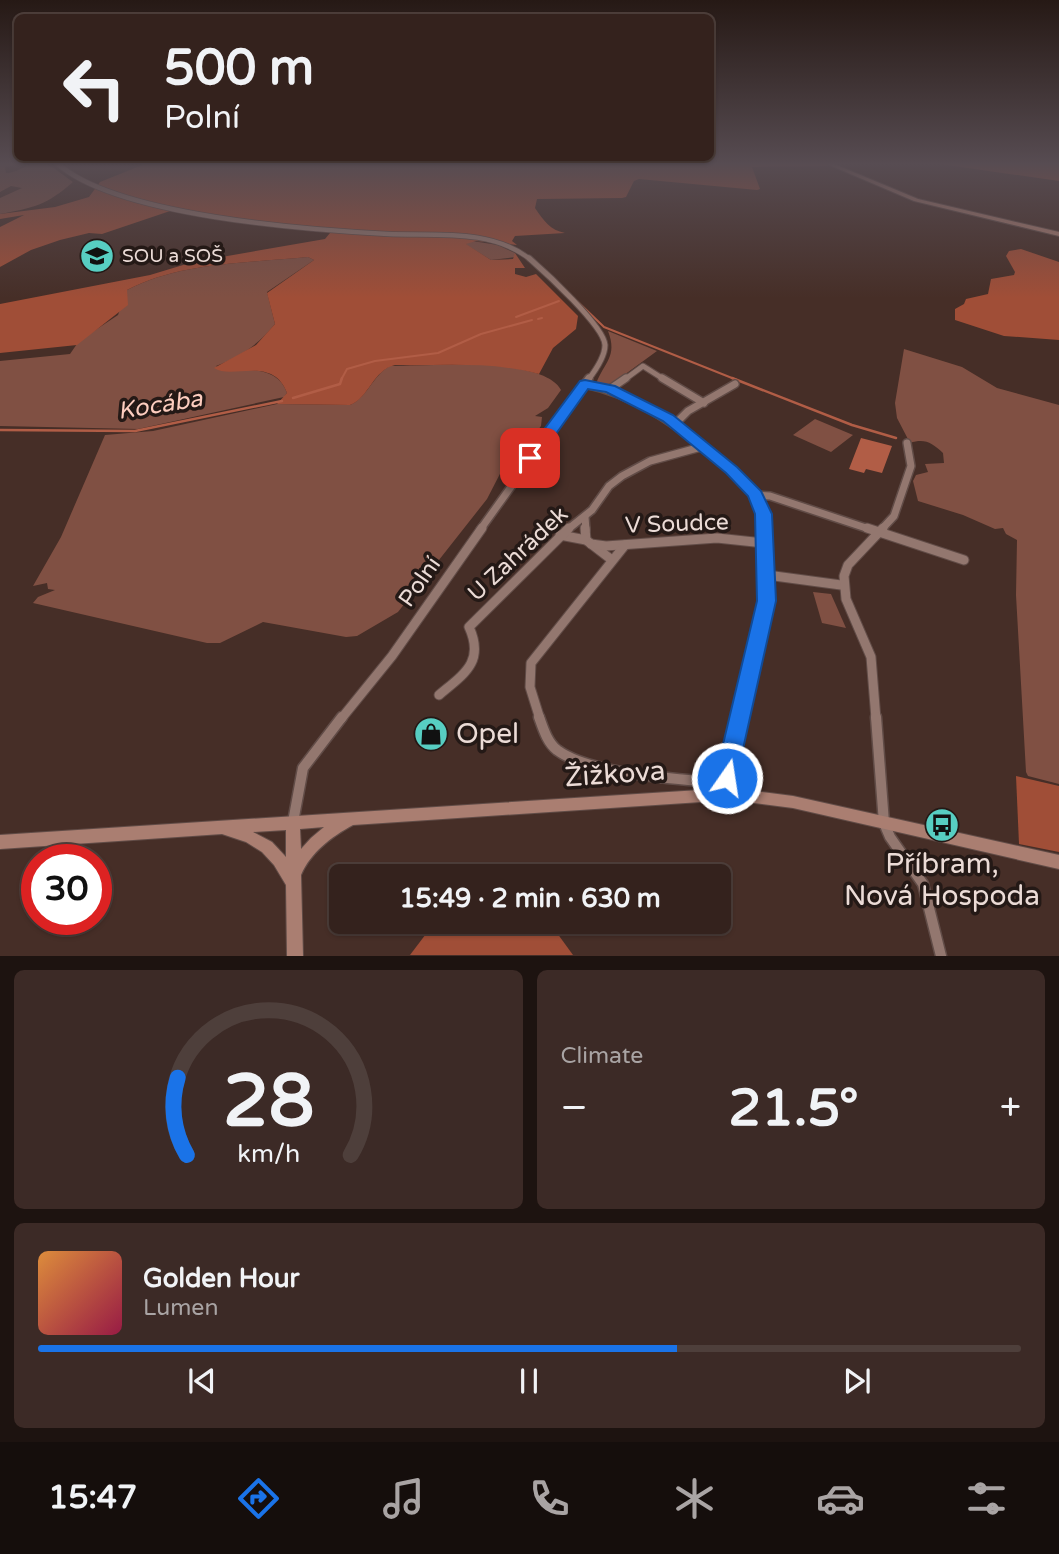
<!DOCTYPE html>
<html lang="en">
<head>
<meta charset="utf-8">
<style>
  :root { --surface:#34221d; --page:#3c2a26; --text:#f1f3f6; --muted:#a9a4a4; --line:#4e3f3b; --accent:#1a73e8 }
  body { margin:0; font-family:"Varela Round",sans-serif; background:var(--page); color:var(--text); height:100vh; display:flex; flex-direction:column; font-size:26px; white-space:nowrap }
  * { box-sizing:border-box; margin:0 }
  p { font-size:23px; color:var(--muted) }
  .icon { flex:none; width:38px; height:38px; fill:none; stroke:currentColor; stroke-width:2; stroke-linecap:round; stroke-linejoin:round }
  .map { position:relative; height:956px; overflow:hidden }
  .side { display:flex; flex-direction:column; gap:14px; padding:14px; background:#1d1310; flex:1 }
  .side>* { flex:none }
  .banner { position:absolute; left:14px; top:14px; width:700px; height:147px; border-radius:10px; box-shadow:0 2px 5px #0004,0 0 0 2px var(--line); background:#34221d; color:var(--text); overflow:hidden }
  .speed { position:absolute; left:21px; top:844px; display:flex; gap:14px; font-size:35px; font-weight:700; text-align:center }
  .speed>* { display:grid; place-content:center; width:91px; height:91px; border-radius:50%; background:var(--surface); box-shadow:0 2px 5px #0004,0 0 0 2px var(--line); line-height:1 }
  .speed .limit { border:10px solid #d22; background:#fff; color:#111 }
  .pin { position:absolute; display:grid; place-items:center; width:60px; height:60px; color:#fff; margin:-30px; border-radius:14px; box-shadow:0 4px 10px #0006 }
  .me { position:absolute; width:77px; margin:-38px; rotate:13deg; stroke-linejoin:round; filter:drop-shadow(0 0 5px #0008) }
  .turn { display:flex; align-items:center; gap:24px; height:147px; padding:0 35px; font-size:32px }
  .turn .icon { width:91px; height:91px; stroke-width:2.5 }
  .turn b { display:block; font-size:49px; line-height:60px }
  .big { font-size:52px; font-weight:700; line-height:1.1 }
  .side .tile { flex:1; display:flex; flex-direction:column; justify-content:center; gap:10px; min-width:0; padding:0 24px; border-radius:10px; background:var(--page) }
  .side .dial { align-items:center; gap:0 }
  .dial svg { height:182px; overflow:visible; fill:none; stroke:var(--line); stroke-width:7; stroke-linecap:round; text-anchor:middle }
  .dial text { fill:var(--text); stroke:none }
  .song { display:flex; align-items:center; gap:21px }
  .cover { width:84px; height:84px; border-radius:10px; background:linear-gradient(135deg,hsl(30 70% 55%),hsl(340 70% 35%)) }
  .played { height:7px; border-radius:4px; background:linear-gradient(90deg,var(--accent) 65%,var(--line) 65%) }
  .keys { display:flex; justify-content:space-around; direction:ltr }
  .heat { display:flex; justify-content:space-between; align-items:center; font-size:38px; direction:ltr }
  .side .tiles { flex:1; display:grid; gap:14px; grid-template-columns:1fr 1fr }
  .tile:last-child { grid-column:span 2 }
  .trip { position:absolute; left:329px; top:864px; width:402px; height:70px; border-radius:10px; background:var(--surface); box-shadow:0 2px 5px #0004,0 0 0 2px var(--line); font-weight:700; line-height:70px; text-align:center }
  .dock { display:flex; height:112px; justify-content:space-around; align-items:center; background:#150e0c; color:var(--muted) }
  .dock .icon { width:49px; height:49px }
  .dock .selected { color:var(--accent) }
  .dock b { font-size:32px; color:var(--text) }
  .map>svg:first-child { display:block }
</style>
</head>
<body>
<div class="map">
<svg width="1059" height="956" viewBox="0 0 1059 956">
  <rect width="100%" height="100%" fill="#462e27"/>
  <g fill="#805043">
    <path d="M 0,164 L 19,164 L 5,167 L 6,173 C 15,173 19,169 27,166 C 46,157 58,172 73,182 C 47,205 33,208 0,214 L 0,198 L 22,188 L 11,186 L 0,192 Z"/>
    <path d="M 472,241 L 498,245 L 515,253 L 515,257 L 491,260 L 465,244 Z"/>
    <path d="M 308,257 L 314,260 L 267,292 L 275,324 C 258,345 241,356 216,366 L 222,371 C 245,369 278,366 287,393 L 284,397 L 138,429 L 0,426 L 0,361 L 70,354 L 79,341 L 118,315 L 127,290 C 180,262 249,263 308,257 Z"/>
    <path d="M 608,331 L 657,351 L 609,386 L 596,384 C 604,362 618,357 608,331 Z"/>
    <path d="M 904,349 L 962,367 L 997,388 L 1059,405 L 1059,784 L 1028,776 L 1026,772 L 1016,595 L 1017,540 L 1006,534 L 1003,528 L 995,529 L 963,515 L 918,501 L 913,481 L 916,475 L 928,472 L 925,464 L 944,463 L 943,453 C 932,443 925,438 910,443 L 897,418 L 895,403 Z"/>
    <path d="M 479,364 C 501,366 550,369 561,390 L 548,408 L 535,416 L 542,417 L 541,426 L 535,434 L 507,436 L 521,439 L 525,443 L 521,456 L 503,468 L 487,499 L 398,612 L 357,636 L 346,637 L 263,622 L 220,643 L 207,643 L 33,603 L 38,597 L 55,590 L 48,589 L 47,583 L 33,586 L 61,537 L 105,435 L 153,431 L 277,404 L 350,405 C 367,398 373,375 390,366 Z"/>
    <path d="M 815,419 L 853,435 L 831,452 L 793,435 Z"/>
    <path d="M 813,592 L 831,594 L 846,628 L 822,623 Z"/>
  </g>
  <g fill="#a04e37">
    <path d="M 145,164 L 824,164 L 830,166 L 752,167 L 760,189 L 757,190 L 639,179 L 634,181 L 626,197 L 622,198 L 537,199 L 535,208 C 544,221 550,230 565,233 L 515,236 L 512,241 L 517,245 L 476,241 L 466,244 L 491,260 L 513,259 L 515,253 L 525,268 L 515,268 L 515,274 L 526,277 L 536,274 L 578,316 L 576,329 L 553,348 L 539,374 C 491,361 444,366 395,365 C 373,370 369,398 350,405 L 277,404 L 287,393 C 273,355 232,380 214,368 L 256,345 L 275,324 L 267,293 L 314,260 L 308,257 C 249,263 180,262 127,290 L 128,305 L 77,345 L 0,353 L 0,304 L 150,275 L 193,262 L 325,239 L 330,233 L 176,209 L 102,234 L 89,233 L 60,240 L 31,250 L 0,267 L 0,227 L 24,215 L 0,219 L 0,214 L 55,207 L 89,197 L 100,182 Z"/>
    <path d="M 940,164 L 1059,164 L 1059,181 Z"/>
    <path d="M 1021,249 L 1059,262 L 1059,340 L 1004,336 L 955,320 L 955,309 L 964,304 L 966,299 L 988,294 L 991,279 L 1014,275 L 1015,272 L 1006,256 L 1009,251 Z"/>
    <path d="M 1016,776 L 1059,786 L 1059,852 L 1019,844 Z"/>
    <path d="M 467,922 L 549,922 L 573,955 L 410,955 L 432,926 Z"/>
  </g>
  <path fill="#b15d46" d="M 861,438 L 892,446 L 882,473 L 866,469 L 864,473 L 849,469 Z"/>
  <g fill="none" stroke-linecap="round" stroke-linejoin="round">
    <g stroke="#b15d46" stroke-width="2">
      <path d="M 577,301 L 604,327 L 737,380"/>
      <path d="M 516,317 L 559,301"/>
      <path d="M 538,319 L 542,318"/>
      <path d="M 341,380 L 347,369 L 375,361 L 438,353 L 481,334 L 532,320"/>
    </g>
    <g stroke="#b15d46" stroke-width="2.5">
      <path d="M 732,378 L 852,425 L 896,438"/>
      <path d="M 293,398 L 340,384 L 342,378"/>
      <path d="M 0,430 L 135,431 L 282,401"/>
    </g>
    <g stroke="#614c47" stroke-width="6">
      <path id="street-far4" d="M 58,164 C 117,216 308,230 388,234 C 435,236 492,228 531,260"/>
    </g>
    <g stroke="#614c47" stroke-width="7">
      <g id="street-far3">
        <path d="M 529,258 C 545,272 604,326 605,345 C 605,357 595,371 588,380"/>
        <path d="M 624,380 L 643,366 L 665,380"/>
      </g>
    </g>
    <g stroke="#614c47" stroke-width="10">
      <g id="street-far2">
        <path d="M 662,378 L 704,403"/>
        <path d="M 585,384 C 634,394 673,422 711,453 C 726,465 743,478 754,494 C 761,504 763,517 764,530"/>
        <path d="M 610,389 L 626,378"/>
        <path d="M 676,423 L 688,411 L 735,384"/>
        <path d="M 755,495 L 770,496 L 872,530"/>
        <path d="M 585,517 L 586,530"/>
        <path d="M 480,530 L 589,378"/>
        <path d="M 567,530 L 592,510 L 609,486 L 622,476 L 650,461 L 701,447"/>
        <path d="M 881,530 L 894,516 L 911,466 L 907,443"/>
      </g>
    </g>
    <g stroke="#614c47" stroke-width="11">
      <g id="street-far1">
        <path d="M 585,528 L 586,540"/>
        <path d="M 867,528 L 964,560"/>
        <path d="M 560,535 L 586,540 L 612,560"/>
        <path d="M 591,544 L 606,546 L 717,538 L 764,543"/>
        <path d="M 767,575 L 841,585"/>
        <path d="M 439,695 C 464,674 485,662 469,627 L 569,528"/>
        <path d="M 341,719 L 392,656 L 482,528"/>
        <path d="M 540,719 L 530,687 L 531,663 L 625,545"/>
        <path d="M 740,719 L 766,601 L 763,528"/>
        <path d="M 876,719 L 871,657 L 846,599 L 844,576 L 848,565 L 883,528"/>
      </g>
    </g>
    <g stroke="#614c47" stroke-width="13">
      <g id="street">
        <path d="M 539,717 C 543,728 547,742 557,750 C 592,776 682,778 726,784"/>
        <path d="M 876,717 L 884,823 L 890,837 L 923,884 L 941,956"/>
        <path d="M 731,794 L 726,784 L 741,717"/>
        <path d="M 293,822 L 303,768 L 342,717"/>
      </g>
    </g>
    <g stroke="#614c47" stroke-width="2">
      <g id="secondary">
        <path d="M 827,164 L 834,164 L 918,199 L 1059,232 L 1059,236 L 914,201 Z"/>
        <path d="M 731,788 L 793,796 L 1059,855 L 1059,869 L 793,808 L 731,800 L 353,825 C 331,837 311,852 301,875 L 303,956 L 287,956 L 286,885 L 274,865 L 262,852 L 246,842 L 222,834 L 0,849 L 0,835 ZM 324,827 L 311,838 L 301,849 L 300,829 ZM 286,830 L 286,857 L 272,842 L 253,832 Z"/>
      </g>
    </g>
    <use href="#street-far4" stroke="#93776f" stroke-width="4.5"/>
    <use href="#street-far3" stroke="#93776f" stroke-width="5"/>
    <use href="#street-far2" stroke="#93776f" stroke-width="7"/>
    <use href="#street-far1" stroke="#93776f" stroke-width="9"/>
    <use href="#street" stroke="#93776f" stroke-width="10"/>
    <use href="#secondary" fill="#aa7e71" fill-rule="evenodd"/>
  </g>
  <linearGradient id="sky" x2="0" y2="1"><stop stop-color="#261915"/><stop offset="0.55" stop-color="#574c52"/><stop offset="1" stop-color="#574c52" stop-opacity="0"/></linearGradient>
  <rect width="1059" height="298" fill="url(#sky)"/>
  <path fill="#1a73e8" stroke="#114b97" stroke-width="2" d="M 585,380 L 615,386 L 673,415 L 737,467 L 761,491 L 772,514 L 776,601 L 735,785 L 727,788 L 719,785 L 715,778 L 757,601 L 755,514 L 748,496 L 726,473 L 663,421 L 606,392 L 588,389 L 536,462 L 525,462 L 523,458 L 525,455 L 580,381 Z"/>
  <defs>
    <g id="university-disc" transform="scale(1.75)"><circle r="9.5" fill="#57cec2" stroke="#241916"/><path d="M0-5L7-2L0 1L-7-2ZM-4 1L0 2.5L4 1V4Q0 6-4 4Z" fill="#111"/></g>
    <g id="shop-disc" transform="scale(1.75)"><circle r="9.5" fill="#57cec2" stroke="#241916"/><path d="M-5-2.5h2.3a2.7 3.5 0 0 1 5.4 0H5L5.5 6h-11ZM-1.5-2.5h3a1.5 2.3 0 0 0-3 0Z" fill="#111"/></g>
    <g id="bus-disc" transform="scale(1.75)"><circle r="9.5" fill="#57cec2" stroke="#241916"/><path d="M-5-6H5V4H4V6H2V4H-2V6H-4V4H-5ZM-3.5-4V0h7V-4ZM-3.5 1.2v1.5H-2V1.2ZM2 1.2v1.5H3.5V1.2Z" fill="#111"/></g>
  </defs>
  <g fill-rule="evenodd">
    <use href="#university-disc" x="97" y="256"/>
    <use href="#shop-disc" x="431" y="734"/>
    <use href="#bus-disc" x="942" y="825"/>
  </g>
  <g text-anchor="middle" dominant-baseline="central" stroke-width="7" stroke-linejoin="round" paint-order="stroke">
    <g font-size="19" fill="#ebdbd6" stroke="#241916" text-anchor="start">
      <text x="122" y="256">SOU a SOŠ</text>
    </g>
    <g font-size="23" fill="#ebdbd6" stroke="#241916">
      <text transform="translate(677 524) rotate(-2)">V Soudce</text>
      <text transform="translate(518 554) rotate(-43)">U Zahrádek</text>
      <text transform="translate(420 582) rotate(-55)">Polní</text>
    </g>
    <g font-size="24" font-style="italic" fill="#fdcdbf" stroke="#241916">
      <text transform="translate(160 405) rotate(-9)">Kocába</text>
    </g>
    <g font-size="28" fill="#ebdbd6" stroke="#241916" text-anchor="start">
      <text x="456" y="734">Opel</text>
      <text x="942" y="864" text-anchor="middle">Příbram,<tspan x="942" dy="32">Nová Hospoda</tspan></text>
    </g>
    <g font-size="28" fill="#ebdbd6" stroke="#241916">
      <text transform="translate(615 774) rotate(-4)">Žižkova</text>
    </g>
  </g>
</svg>
<div class="speed"><div class="limit">30</div></div>
<div class="pin" style="left:530px;top:458px;background:#d93025"><svg class="icon" aria-label="arrive" viewBox="0 0 24 24"><path d="M6 21V4h12l-3 4 3 4H6"/></svg></div>
<svg class="me" style="left:727px;top:778px" viewBox="-20 -20 40 40"><circle r="17" fill="#1a73e8" stroke="#fff" stroke-width="3"/><path d="M0-11L8 9 0 5-8 9z" fill="#fff"/></svg>
<div class="trip">15:49 · 2 min · 630 m</div>
<div class="banner">
<div class="turn"><svg class="icon" aria-label="left" viewBox="0 0 24 24"><path d="M17 20v-9H6M10 6l-5 5 5 5"/></svg><div><b>500 m</b>Polní</div></div>
</div>
</div>
<section class="side">
<div class="tiles">
<div class="tile dial"><svg viewBox="0 0 100 80">
<path d="M14 69A42 42 0 1 1 86 69"/>
<path d="M14 69A42 42 0 0 1 10 35" stroke="#1a73e8"/>
<text x="50" y="56" font-size="32" font-weight="700">28</text>
<text x="50" y="72" font-size="11">km/h</text>
</svg></div>
<div class="tile"><p>Climate</p>
<div class="heat"><a>−</a><b class="big">21.5°</b><a>+</a></div>
</div>
<div class="tile">
<div class="song"><i class="cover"></i><div><b>Golden Hour</b><p>Lumen</p></div></div>
<div class="played"></div>
<div class="keys"><svg class="icon" aria-label="previous" viewBox="0 0 24 24"><path d="M18 5L8 12l10 7zM5 5v14"/></svg><svg class="icon" aria-label="pause" viewBox="0 0 24 24"><path d="M8 5v14M16 5v14"/></svg><svg class="icon" aria-label="next" viewBox="0 0 24 24"><path d="M6 5l10 7-10 7zM19 5v14"/></svg></div>
</div>
</div>
</section>
<nav class="dock">
<b>15:47</b>
<svg class="icon selected" aria-label="directions" viewBox="0 0 24 24"><path d="M12 3l9 9-9 9-9-9zM9 14v-3h6M13 9l2 2-2 2"/></svg>
<svg class="icon" aria-label="music" viewBox="0 0 24 24"><path d="M9 18V5l10-2v13"/><circle cx="6" cy="18" r="3"/><circle cx="16" cy="16" r="3"/></svg>
<svg class="icon" aria-label="phone" viewBox="0 0 24 24"><path d="M5 4h4l2 5-3 2q2 4 5 5l2-3 5 2v4C11 20 4 13 5 4z"/></svg>
<svg class="icon" aria-label="climate" viewBox="0 0 24 24"><path d="M12 3v18M4 7l16 10M4 17L20 7"/></svg>
<svg class="icon" aria-label="car" viewBox="0 0 24 24"><path d="M5 17H2v-5l4-1 3-4h7l3 4 3 1v5h-3M9 17h6M6 11h13"/><circle cx="7" cy="17" r="2"/><circle cx="17" cy="17" r="2"/></svg>
<svg class="icon" aria-label="filters" viewBox="0 0 24 24"><path d="M4 7h16M4 17h16"/><circle cx="9" cy="7" r="2"/><circle cx="15" cy="17" r="2"/></svg>
</nav>
</body>
</html>
